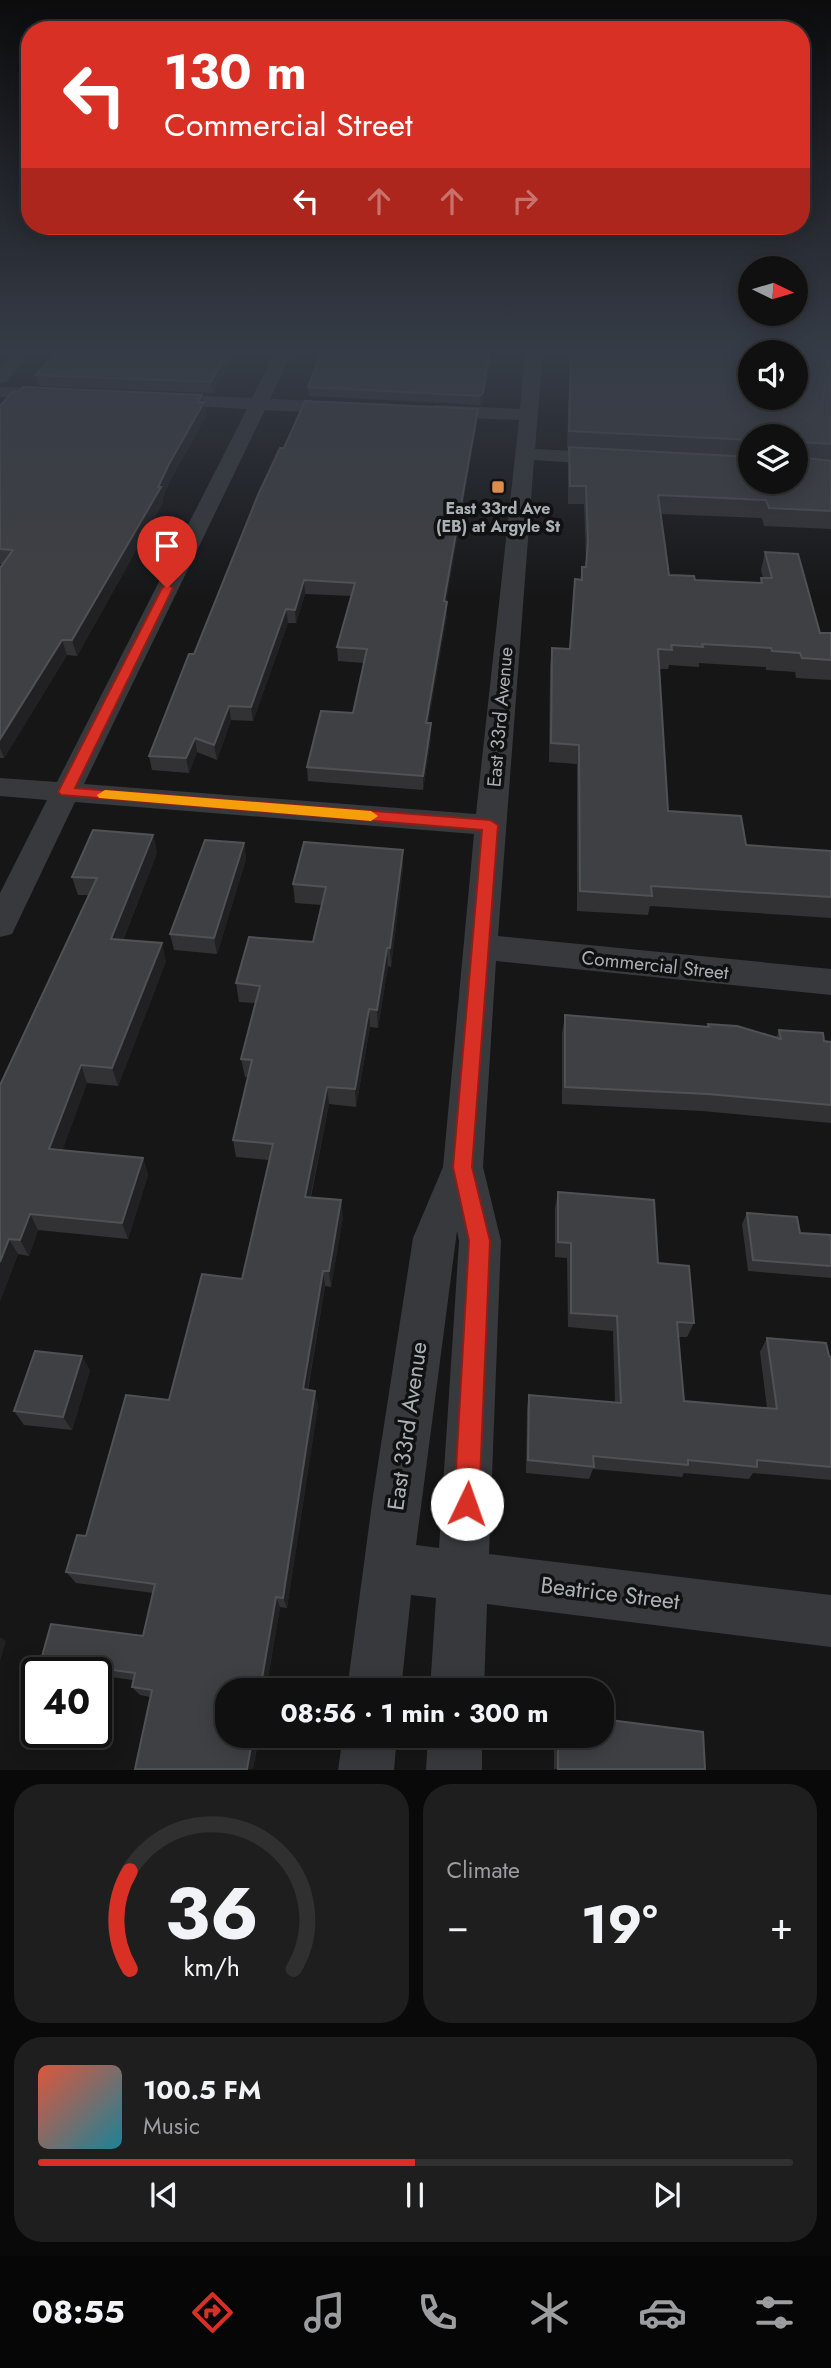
<!DOCTYPE html>
<html lang="en">
<head>
<meta charset="utf-8">
<style>
  :root { --surface:#101011; --page:#1e1e1f; --text:#f1f3f6; --muted:#9c9d9f; --line:#303031; --accent:#d93025 }
  body { margin:0; font-family:Jost,sans-serif; background:var(--page); color:var(--text); height:100vh; display:flex; flex-direction:column; font-size:26px; white-space:nowrap }
  * { box-sizing:border-box; margin:0 }
  p { font-size:23px; color:var(--muted) }
  .icon { flex:none; width:38px; height:38px; fill:none; stroke:currentColor; stroke-width:2; stroke-linecap:round; stroke-linejoin:round }
  .map { position:relative; height:1770px; overflow:hidden }
  .sheet { display:flex; flex-direction:column; gap:14px; padding:14px; background:#090909; flex:1 }
  .sheet>* { flex:none }
  .banner { position:absolute; left:21px; top:21px; width:789px; height:214px; border-radius:28px; box-shadow:0 4px 18px #0003,0 0 0 2px var(--line); background:#d93025; color:#fff; overflow:hidden }
  .needle { width:46px; rotate:95deg }
  .fabs { position:absolute; left:738px; top:256px; display:grid; gap:14px }
  .fabs a { display:grid; place-items:center; width:70px; height:70px; border-radius:50%; background:var(--surface); box-shadow:0 4px 18px #0003,0 0 0 2px var(--line); font-size:35px }
  .speed { position:absolute; left:21px; top:1657px; display:flex; gap:14px; font-size:35px; font-weight:700; text-align:center }
  .speed>* { display:grid; place-content:center; width:91px; height:91px; border-radius:50%; background:var(--surface); box-shadow:0 4px 18px #0003,0 0 0 2px var(--line); line-height:1 }
  .speed .limit { border:4px solid #111; border-radius:10px; background:#fff; color:#111 }
  .pin { position:absolute; display:grid; place-items:center; width:60px; height:60px; color:#fff; margin:-72px -30px; border-radius:50% 50% 50% 0; rotate:-45deg; box-shadow:0 0 7px #0007 }
  .pin .icon { rotate:45deg }
  .me { position:absolute; width:77px; margin:-38px; rotate:3deg; stroke-linejoin:round; filter:drop-shadow(0 0 5px #0008) }
  .turn { display:flex; align-items:center; gap:24px; height:147px; padding:0 28px; font-size:32px }
  .turn .icon { width:91px; height:91px; stroke-width:2.5 }
  .turn b { display:block; font-size:49px; line-height:60px }
  .lanes { display:flex; align-items:center; height:66px; padding:0 28px; background:#0003; justify-content:center; gap:35px; direction:ltr }
  .lanes .off { opacity:.35 }
  .big { font-size:52px; font-weight:700; line-height:1.1 }
  .sheet .tile { flex:1; display:flex; flex-direction:column; justify-content:center; gap:10px; min-width:0; padding:0 24px; border-radius:28px; background:var(--page) }
  .sheet .dial { align-items:center; gap:0 }
  .dial svg { height:182px; overflow:visible; fill:none; stroke:var(--line); stroke-width:7; stroke-linecap:round; text-anchor:middle }
  .dial text { fill:var(--text); stroke:none }
  .song { display:flex; align-items:center; gap:21px }
  .cover { width:84px; height:84px; border-radius:10px; background:linear-gradient(135deg,hsl(10 70% 55%),hsl(190 70% 35%)) }
  .played { height:7px; border-radius:4px; background:linear-gradient(90deg,var(--accent) 50%,var(--line) 50%) }
  .keys { display:flex; justify-content:space-around; direction:ltr }
  .heat { display:flex; justify-content:space-between; align-items:center; font-size:38px; direction:ltr }
  .sheet .tiles { flex:1; display:grid; gap:14px; grid-template-columns:1fr 1fr }
  .tile:last-child { grid-column:span 2 }
  .trip { position:absolute; left:215px; top:1678px; width:399px; height:70px; border-radius:28px; background:var(--surface); box-shadow:0 4px 18px #0003,0 0 0 2px var(--line); font-weight:700; line-height:70px; text-align:center }
  .tab-bar { display:flex; height:112px; justify-content:space-around; align-items:center; background:#060607; color:var(--muted) }
  .tab-bar .icon { width:49px; height:49px }
  .tab-bar .current { color:var(--accent) }
  .tab-bar b { font-size:32px; color:var(--text) }
  .map>svg:first-child { display:block }
</style>
</head>
<body>
<div class="map">
<svg width="831" height="1770" viewBox="0 0 831 1770">
  <rect width="100%" height="100%" fill="#161617"/>
  <g fill="none" stroke-linecap="round" stroke-linejoin="round">
    <g fill="#37393c" fill-rule="evenodd">
      <path d="M 15,350 L 33,350 L 6,382 L 0,383 L 0,367 Z"/>
      <path d="M 276,350 L 293,350 L 270,399 L 345,402 L 354,408 L 345,414 L 265,410 L 84,784 L 476,814 L 519,420 L 435,417 L 426,411 L 435,405 L 520,409 L 526,350 L 543,350 L 535,449 L 610,453 L 620,459 L 610,465 L 534,460 L 498,936 L 831,969 L 831,995 L 496,961 L 483,1167 L 501,1241 L 489,1554 L 831,1595 L 831,1647 L 487,1604 L 484,1690 L 430,1690 L 436,1598 L 411,1595 L 401,1690 L 347,1690 L 373,1496 L 413,1238 L 443,1167 L 474,834 L 75,802 L 12,934 L 0,937 L 0,893 L 47,800 L 0,796 L 0,778 L 57,782 L 247,409 L 159,404 L 150,399 L 159,394 L 252,398 ZM 457,1231 L 459,1241 L 439,1548 L 416,1545 Z"/>
      <path d="M 0,387 L 55,389 L 64,394 L 55,399 L 0,397 Z"/>
      <path d="M 343,1736 L 397,1736 L 394,1770 L 338,1770 Z"/>
      <path d="M 428,1736 L 482,1736 L 482,1770 L 426,1770 Z"/>
    </g>
  </g>
  <g fill="#323235" fill-rule="evenodd">
    <path d="M 59,350 L 234,350 L 226,365 L 226,368 L 213,393 L 39,386 L 36,375 Z"/>
    <path d="M 490,350 L 483,402 L 480,405 L 309,396 L 308,387 Z"/>
    <path d="M 570,350 L 831,350 L 831,529 L 764,526 L 762,518 L 661,514 L 669,575 L 695,580 L 760,583 L 761,578 L 763,578 L 761,570 L 765,552 L 820,633 L 831,633 L 831,680 L 796,678 L 795,672 L 766,670 L 766,667 L 699,663 L 699,667 L 669,665 L 668,669 L 659,669 L 668,811 L 746,845 L 831,851 L 831,918 L 650,906 L 648,915 L 577,911 L 577,764 L 549,762 L 550,667 L 552,648 L 569,649 L 575,579 L 580,580 L 582,567 L 585,567 L 586,560 L 584,504 L 568,504 L 568,464 L 569,448 L 567,448 ZM 751,436 L 796,481 L 751,481 Z"/>
    <path d="M 204,402 L 206,416 L 171,479 L 163,497 L 163,502 L 77,656 L 67,655 L 4,758 L 0,758 L 0,568 L 3,564 L 0,564 L 0,406 Z"/>
    <path d="M 478,409 L 477,421 L 446,602 L 447,602 L 447,615 L 428,723 L 431,723 L 431,738 L 423,790 L 308,781 L 307,767 L 353,713 L 364,663 L 338,661 L 337,647 L 352,596 L 305,594 L 296,623 L 288,623 L 253,721 L 231,720 L 217,760 L 197,752 L 189,773 L 152,770 L 149,756 L 284,448 Z"/>
    <path d="M 153,835 L 157,853 L 123,940 L 166,961 L 118,1086 L 87,1083 L 62,1150 L 143,1158 L 148,1175 L 128,1239 L 38,1230 L 29,1256 L 18,1254 L 0,1301 L 0,1085 L 89,895 L 78,895 L 72,877 Z"/>
    <path d="M 244,843 L 246,859 L 217,954 L 174,950 L 170,934 Z"/>
    <path d="M 403,850 L 403,868 L 391,967 L 388,966 L 378,1028 L 370,1027 L 356,1107 L 329,1104 L 311,1197 L 343,1217 L 331,1287 L 325,1286 L 308,1390 L 318,1405 L 287,1608 L 280,1607 L 266,1690 L 228,1690 L 228,1736 L 259,1736 L 253,1769 L 135,1769 L 150,1697 L 140,1695 L 132,1687 L 133,1680 L 96,1675 L 96,1673 L 82,1673 L 51,1669 L 41,1660 L 143,1636 L 153,1593 L 76,1583 L 66,1572 L 86,1536 L 242,1279 L 269,1160 L 236,1157 L 233,1140 L 248,1077 L 245,1077 L 241,1059 L 255,1003 L 239,1002 L 236,983 L 313,942 L 322,905 L 295,903 L 293,884 Z"/>
    <path d="M 565,1015 L 707,1027 L 708,1024 L 776,1038 L 779,1030 L 831,1042 L 831,1123 L 702,1111 L 562,1104 L 562,1033 Z"/>
    <path d="M 558,1192 L 658,1263 L 694,1323 L 687,1337 L 679,1337 L 684,1401 L 767,1408 L 760,1352 L 767,1338 L 831,1357 L 831,1480 L 753,1473 L 749,1479 L 684,1473 L 682,1477 L 593,1469 L 589,1479 L 526,1473 L 527,1408 L 529,1395 L 615,1403 L 613,1331 L 568,1327 L 567,1258 L 555,1257 L 555,1208 Z"/>
    <path d="M 747,1213 L 800,1233 L 831,1235 L 831,1278 L 748,1271 L 742,1224 Z"/>
    <path d="M 90,1370 L 72,1430 L 24,1425 L 14,1411 Z"/>
    <path d="M 554,1736 L 602,1736 L 705,1769 L 554,1769 Z"/>
  </g>
  <g fill="#212123">
    <path d="M 227,350 L 234,350 L 226,365 L 226,368 L 213,393 L 211,382 Z"/>
    <path d="M 490,350 L 483,402 L 480,405 L 480,396 Z"/>
    <path d="M 202,395 L 206,416 L 171,479 L 163,497 L 163,502 L 77,656 L 72,640 L 158,487 Z"/>
    <path d="M 478,409 L 477,421 L 444,615 L 444,601 Z"/>
    <path d="M 304,580 L 305,594 L 296,623 L 295,610 Z"/>
    <path d="M 447,602 L 447,615 L 426,737 L 426,723 Z"/>
    <path d="M 286,609 L 288,623 L 253,721 L 251,707 Z"/>
    <path d="M 62,640 L 67,655 L 4,758 L 0,748 L 0,739 Z"/>
    <path d="M 229,706 L 231,720 L 217,760 L 214,745 Z"/>
    <path d="M 431,723 L 431,738 L 423,790 L 423,776 Z"/>
    <path d="M 195,738 L 197,752 L 189,773 L 186,758 Z"/>
    <path d="M 153,835 L 157,853 L 116,957 L 111,939 Z"/>
    <path d="M 244,843 L 246,859 L 217,954 L 214,938 Z"/>
    <path d="M 403,850 L 403,868 L 391,967 L 390,948 Z"/>
    <path d="M 162,943 L 166,961 L 118,1086 L 112,1068 Z"/>
    <path d="M 387,948 L 388,966 L 378,1028 L 377,1010 Z"/>
    <path d="M 369,1009 L 370,1027 L 356,1107 L 355,1089 Z"/>
    <path d="M 81,1065 L 87,1083 L 57,1166 L 49,1149 Z"/>
    <path d="M 327,1087 L 329,1104 L 307,1213 L 305,1197 Z"/>
    <path d="M 143,1158 L 148,1175 L 128,1239 L 122,1223 Z"/>
    <path d="M 341,1200 L 343,1217 L 331,1287 L 329,1271 Z"/>
    <path d="M 30,1214 L 38,1230 L 29,1256 L 20,1240 Z"/>
    <path d="M 9,1239 L 18,1254 L 0,1301 L 0,1262 Z"/>
    <path d="M 323,1271 L 325,1286 L 305,1403 L 303,1389 Z"/>
    <path d="M 82,1356 L 90,1370 L 72,1430 L 63,1417 Z"/>
    <path d="M 315,1391 L 318,1405 L 287,1608 L 283,1598 Z"/>
    <path d="M 276,1597 L 280,1607 L 266,1690 L 260,1690 Z"/>
    <path d="M 0,1637 L 6,1641 L 0,1661 Z"/>
    <path d="M 253,1736 L 258,1736 L 253,1769 L 247,1769 Z"/>
  </g>
  <g fill="#3f4043" stroke="#4f5255" stroke-width="2" fill-rule="evenodd">
    <path d="M 59,350 L 227,350 L 222,358 L 225,358 L 211,382 L 36,375 Z"/>
    <path d="M 322,350 L 490,350 L 483,393 L 480,396 L 308,387 Z"/>
    <path d="M 571,350 L 831,350 L 831,444 L 801,442 L 798,457 L 831,461 L 831,511 L 769,508 L 766,500 L 658,495 L 669,575 L 694,576 L 695,580 L 762,583 L 761,578 L 772,578 L 765,552 L 798,554 L 820,633 L 831,633 L 831,660 L 802,658 L 800,653 L 772,651 L 771,648 L 702,644 L 703,647 L 671,645 L 672,650 L 658,649 L 668,811 L 741,816 L 746,845 L 831,851 L 831,897 L 651,886 L 652,896 L 580,891 L 579,745 L 551,743 L 552,648 L 570,649 L 575,579 L 582,580 L 582,567 L 586,567 L 588,541 L 586,486 L 570,486 L 569,447 L 751,457 L 751,481 L 796,481 L 796,436 L 751,436 L 751,440 L 569,431 ZM 751,352 L 796,352 L 796,397 L 751,397 Z"/>
    <path d="M 23,387 L 202,395 L 198,402 L 204,402 L 169,464 L 158,487 L 161,487 L 72,640 L 62,640 L 0,739 L 0,568 L 13,550 L 0,549 L 0,406 L 12,392 L 19,392 Z"/>
    <path d="M 305,401 L 478,409 L 444,601 L 447,602 L 426,723 L 431,723 L 423,776 L 307,767 L 321,711 L 353,713 L 367,649 L 337,647 L 355,583 L 304,580 L 295,610 L 286,609 L 251,707 L 229,706 L 214,745 L 195,738 L 186,758 L 149,756 L 189,654 L 194,654 L 258,495 L 280,448 L 284,448 Z"/>
    <path d="M 93,830 L 153,835 L 111,939 L 162,943 L 112,1068 L 81,1065 L 49,1149 L 143,1158 L 122,1223 L 30,1214 L 20,1240 L 9,1239 L 0,1262 L 0,1085 L 97,878 L 72,877 Z"/>
    <path d="M 205,840 L 244,843 L 214,938 L 170,934 Z"/>
    <path d="M 304,842 L 403,850 L 390,948 L 387,948 L 377,1010 L 369,1009 L 355,1089 L 327,1087 L 305,1197 L 341,1200 L 329,1271 L 323,1271 L 303,1389 L 315,1391 L 283,1598 L 276,1597 L 260,1690 L 228,1690 L 228,1736 L 253,1736 L 247,1769 L 135,1769 L 152,1690 L 132,1687 L 135,1673 L 41,1660 L 51,1624 L 143,1636 L 155,1584 L 66,1572 L 77,1535 L 86,1536 L 126,1395 L 169,1400 L 202,1274 L 242,1279 L 273,1144 L 233,1140 L 252,1060 L 241,1059 L 260,986 L 236,983 L 249,937 L 313,942 L 326,887 L 293,884 Z"/>
    <path d="M 565,1015 L 709,1027 L 708,1024 L 737,1026 L 781,1039 L 779,1030 L 823,1033 L 824,1041 L 831,1042 L 831,1105 L 708,1094 L 565,1087 Z"/>
    <path d="M 558,1192 L 654,1200 L 658,1263 L 689,1266 L 694,1323 L 677,1322 L 684,1401 L 777,1409 L 767,1338 L 826,1343 L 829,1356 L 831,1357 L 831,1467 L 757,1460 L 757,1467 L 688,1460 L 688,1465 L 593,1456 L 594,1467 L 528,1460 L 529,1395 L 621,1403 L 617,1316 L 571,1313 L 571,1243 L 558,1242 Z"/>
    <path d="M 747,1213 L 797,1217 L 800,1233 L 831,1235 L 831,1266 L 753,1260 Z"/>
    <path d="M 35,1351 L 82,1356 L 63,1417 L 14,1411 Z"/>
    <path d="M 602,1719 L 703,1732 L 705,1769 L 558,1769 L 558,1736 L 602,1736 Z"/>
  </g>
  <linearGradient id="sky" x2="0" y2="1"><stop stop-color="#0c0c0d"/><stop offset="0.59" stop-color="#363c47"/><stop offset="1" stop-color="#363c47" stop-opacity="0"/></linearGradient>
  <rect width="831" height="598" fill="url(#sky)"/>
  <path fill="#d93025" stroke="#8d1f18" stroke-width="2" d="M 167,584 L 173,588 L 75,788 L 490,820 L 498,825 L 472,1167 L 490,1241 L 479,1504 L 475,1513 L 467,1517 L 458,1513 L 454,1504 L 469,1241 L 453,1167 L 482,830 L 61,795 L 58,792 L 162,588 Z"/>
  <path fill="#f59e0b" d="M 105,790 L 371,811 L 378,816 L 371,821 L 99,798 L 97,795 Z"/>
  <rect fill="#dc8d49" stroke="#111112" stroke-width="2.5" x="491" y="480" width="14" height="14" rx="3.5"/>
  <g text-anchor="middle" dominant-baseline="central" stroke-width="7" stroke-linejoin="round" paint-order="stroke">
    <g font-size="16" font-weight="bold" fill="#a9b0b6" stroke="#111112">
      <text x="498" y="508">East 33rd Ave<tspan x="498" dy="18">(EB) at Argyle St</tspan></text>
    </g>
    <g font-size="19" fill="#a9b0b6" stroke="#111112">
      <text transform="translate(500 717) rotate(-85)">East 33rd Avenue</text>
      <text transform="translate(655 965) rotate(6)">Commercial Street</text>
    </g>
    <g font-size="23" fill="#a9b0b6" stroke="#111112">
      <text transform="translate(407 1426) rotate(-82)">East 33rd Avenue</text>
      <text transform="translate(610 1593) rotate(7)">Beatrice Street</text>
    </g>
  </g>
</svg>
<div class="fabs">
<a><svg class="needle" viewBox="-14 -14 28 28"><path d="M0-13l5 13h-10z" fill="#e53935"/><path d="M0 13l5-13h-10z" fill="#9c9d9f"/></svg></a>
<a><svg class="icon" aria-label="sound" viewBox="0 0 24 24"><path d="M4 9h4l5-4v14l-5-4H4zM17 9q2 3 0 6"/></svg></a>
<a><svg class="icon" aria-label="layers" viewBox="0 0 24 24"><path d="M12 4l9 5-9 5-9-5zM3 14l9 5 9-5"/></svg></a>
</div>
<div class="speed"><div class="limit">40</div></div>
<div class="pin" style="left:167px;top:588px;background:#d93025"><svg class="icon" aria-label="arrive" viewBox="0 0 24 24"><path d="M6 21V4h12l-3 4 3 4H6"/></svg></div>
<svg class="me" style="left:467px;top:1504px" viewBox="-20 -20 40 40"><circle r="19" fill="#fff"/><path d="M0-13L10 11 0 6-10 11z" fill="#d93025"/></svg>
<div class="trip">08:56 · 1 min · 300 m</div>
<div class="banner">
<div class="turn"><svg class="icon" aria-label="left" viewBox="0 0 24 24"><path d="M17 20v-9H6M10 6l-5 5 5 5"/></svg><div><b>130 m</b>Commercial Street</div></div>
<div class="lanes"><svg class="icon" aria-label="left" viewBox="0 0 24 24"><path d="M17 20v-9H6M10 6l-5 5 5 5"/></svg><svg class="icon off" aria-label="ahead" viewBox="0 0 24 24"><path d="M12 20V5M6 11l6-6 6 6"/></svg><svg class="icon off" aria-label="ahead" viewBox="0 0 24 24"><path d="M12 20V5M6 11l6-6 6 6"/></svg><svg class="icon off" aria-label="right" viewBox="0 0 24 24"><path d="M7 20v-9h11M14 6l5 5-5 5"/></svg></div>
</div>
</div>
<section class="sheet">
<div class="tiles">
<div class="tile dial"><svg viewBox="0 0 100 80">
<path d="M14 69A42 42 0 1 1 86 69"/>
<path d="M14 69A42 42 0 0 1 14 26" stroke="#d93025"/>
<text x="50" y="56" font-size="32" font-weight="700">36</text>
<text x="50" y="72" font-size="11">km/h</text>
</svg></div>
<div class="tile"><p>Climate</p>
<div class="heat"><a>−</a><b class="big">19°</b><a>+</a></div>
</div>
<div class="tile">
<div class="song"><i class="cover"></i><div><b>100.5 FM</b><p>Music</p></div></div>
<div class="played"></div>
<div class="keys"><svg class="icon" aria-label="previous" viewBox="0 0 24 24"><path d="M18 5L8 12l10 7zM5 5v14"/></svg><svg class="icon" aria-label="pause" viewBox="0 0 24 24"><path d="M8 5v14M16 5v14"/></svg><svg class="icon" aria-label="next" viewBox="0 0 24 24"><path d="M6 5l10 7-10 7zM19 5v14"/></svg></div>
</div>
</div>
</section>
<nav class="tab-bar">
<b>08:55</b>
<svg class="icon current" aria-label="directions" viewBox="0 0 24 24"><path d="M12 3l9 9-9 9-9-9zM9 14v-3h6M13 9l2 2-2 2"/></svg>
<svg class="icon" aria-label="music" viewBox="0 0 24 24"><path d="M9 18V5l10-2v13"/><circle cx="6" cy="18" r="3"/><circle cx="16" cy="16" r="3"/></svg>
<svg class="icon" aria-label="phone" viewBox="0 0 24 24"><path d="M5 4h4l2 5-3 2q2 4 5 5l2-3 5 2v4C11 20 4 13 5 4z"/></svg>
<svg class="icon" aria-label="climate" viewBox="0 0 24 24"><path d="M12 3v18M4 7l16 10M4 17L20 7"/></svg>
<svg class="icon" aria-label="car" viewBox="0 0 24 24"><path d="M5 17H2v-5l4-1 3-4h7l3 4 3 1v5h-3M9 17h6M6 11h13"/><circle cx="7" cy="17" r="2"/><circle cx="17" cy="17" r="2"/></svg>
<svg class="icon" aria-label="filters" viewBox="0 0 24 24"><path d="M4 7h16M4 17h16"/><circle cx="9" cy="7" r="2"/><circle cx="15" cy="17" r="2"/></svg>
</nav>
</body>
</html>
